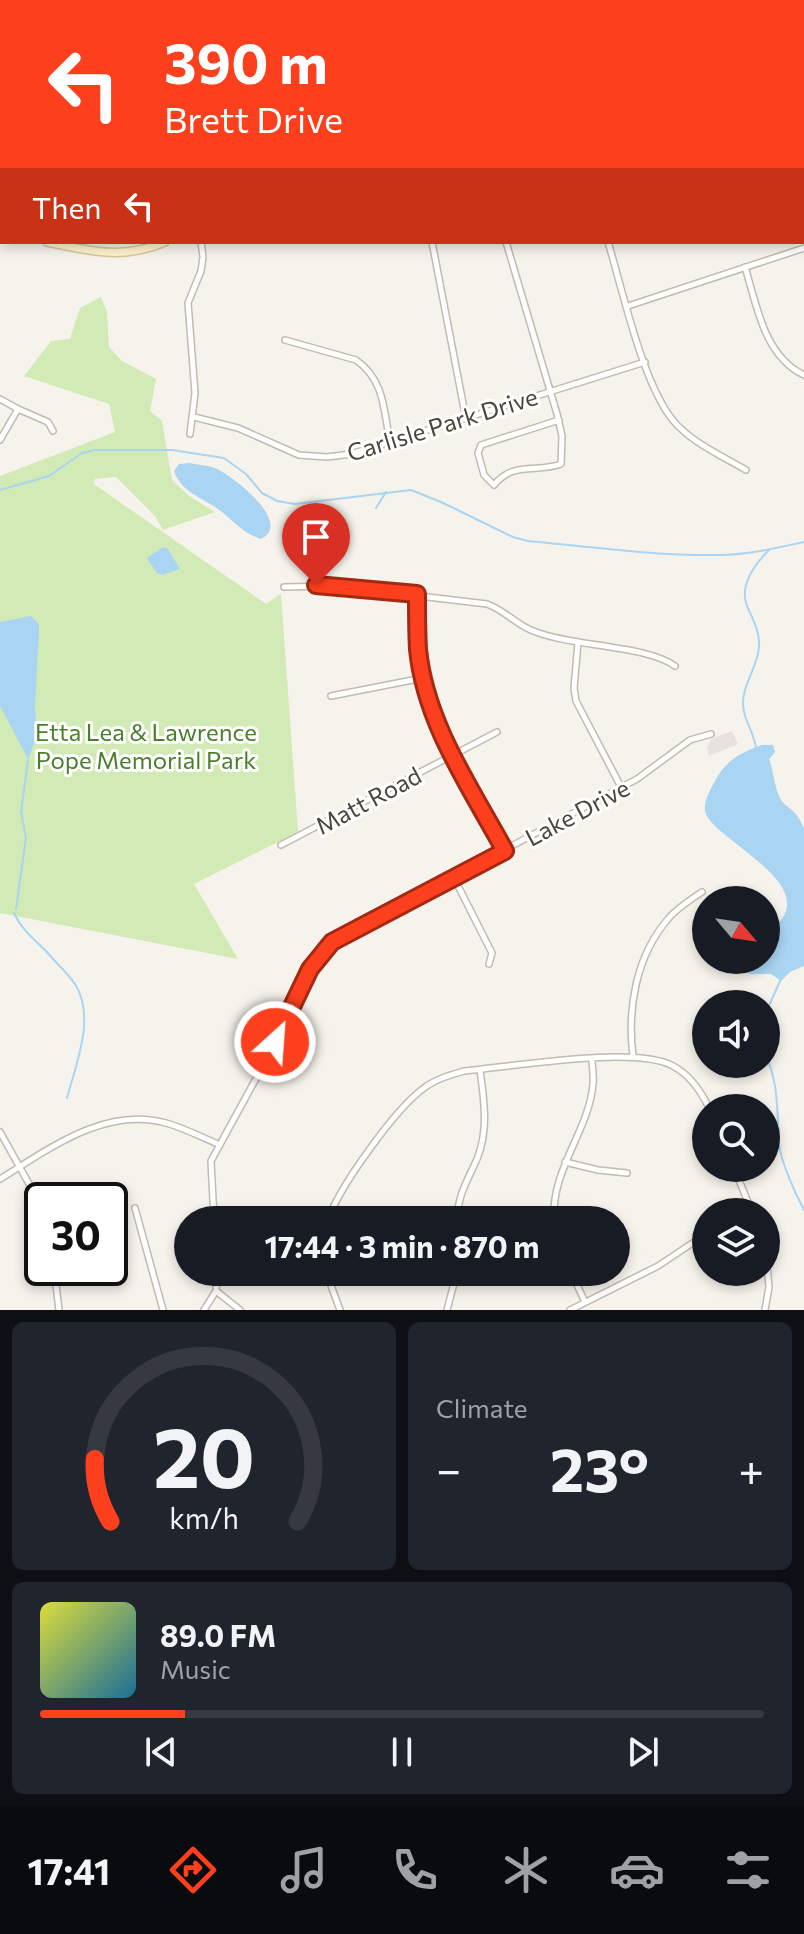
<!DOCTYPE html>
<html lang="en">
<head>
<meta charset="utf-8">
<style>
  :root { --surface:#171b24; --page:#20242c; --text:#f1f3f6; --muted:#9ea1a6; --line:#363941; --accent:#fc3f1d }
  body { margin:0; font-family:Commissioner,sans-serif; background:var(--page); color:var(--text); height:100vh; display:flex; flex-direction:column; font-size:30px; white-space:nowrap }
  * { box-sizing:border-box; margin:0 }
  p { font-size:26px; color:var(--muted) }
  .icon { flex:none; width:44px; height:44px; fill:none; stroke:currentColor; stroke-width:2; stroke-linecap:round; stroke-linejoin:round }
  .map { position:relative; height:1310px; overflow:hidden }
  .details { display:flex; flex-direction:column; gap:12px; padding:12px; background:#0d0f14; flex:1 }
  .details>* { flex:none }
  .banner { position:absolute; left:0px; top:0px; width:804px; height:244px; box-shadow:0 4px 12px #0003; background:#fc3f1d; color:#fff; overflow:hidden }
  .needle { width:52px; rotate:119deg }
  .buttons { position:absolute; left:692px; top:886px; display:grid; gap:16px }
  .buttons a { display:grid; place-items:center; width:88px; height:88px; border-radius:50%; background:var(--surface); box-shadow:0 4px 12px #0003; font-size:40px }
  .speed { position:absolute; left:24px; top:1182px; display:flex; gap:16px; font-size:40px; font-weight:700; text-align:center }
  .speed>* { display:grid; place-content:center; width:104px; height:104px; border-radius:50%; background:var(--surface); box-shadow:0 4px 12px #0003; line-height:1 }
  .speed .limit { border:4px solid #111; border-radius:12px; background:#fff; color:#111 }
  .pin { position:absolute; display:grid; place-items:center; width:68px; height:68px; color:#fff; margin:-82px -34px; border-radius:50% 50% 50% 0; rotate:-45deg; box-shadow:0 0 8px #0007 }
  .pin .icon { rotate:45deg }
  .me { position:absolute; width:88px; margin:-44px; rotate:26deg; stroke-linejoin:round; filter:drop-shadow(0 0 6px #0008) }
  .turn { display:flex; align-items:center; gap:28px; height:168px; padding:0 32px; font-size:36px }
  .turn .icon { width:104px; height:104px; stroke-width:2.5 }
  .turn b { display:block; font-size:56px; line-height:68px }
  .then { display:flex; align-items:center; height:76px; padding:0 32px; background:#0003; gap:16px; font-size:30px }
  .big { font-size:60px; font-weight:700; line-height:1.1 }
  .details .tile { flex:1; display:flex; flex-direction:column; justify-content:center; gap:12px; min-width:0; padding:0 28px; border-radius:12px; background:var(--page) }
  .details .dial { align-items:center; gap:0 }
  .dial svg { height:208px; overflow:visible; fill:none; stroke:var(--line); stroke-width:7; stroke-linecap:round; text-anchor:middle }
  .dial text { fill:var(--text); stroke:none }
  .song { display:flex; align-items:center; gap:24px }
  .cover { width:96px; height:96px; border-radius:12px; background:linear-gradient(135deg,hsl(60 70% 55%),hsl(200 70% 35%)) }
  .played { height:8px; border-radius:4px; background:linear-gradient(90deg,var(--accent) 20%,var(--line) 20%) }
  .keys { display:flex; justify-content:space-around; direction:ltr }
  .heat { display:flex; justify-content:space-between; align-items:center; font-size:44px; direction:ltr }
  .details .tiles { flex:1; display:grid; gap:12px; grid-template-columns:1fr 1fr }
  .tile:last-child { grid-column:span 2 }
  .trip { position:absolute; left:174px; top:1206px; width:456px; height:80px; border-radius:40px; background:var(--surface); box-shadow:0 4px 12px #0003; font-weight:700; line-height:80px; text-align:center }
  .menu { display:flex; height:128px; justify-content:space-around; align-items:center; background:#090b0e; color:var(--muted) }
  .menu .icon { width:56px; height:56px }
  .menu .current { color:var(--accent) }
  .menu b { font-size:36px; color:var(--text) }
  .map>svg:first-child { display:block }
</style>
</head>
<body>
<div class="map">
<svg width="804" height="1310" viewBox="0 0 804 1310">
  <rect width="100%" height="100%" fill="#f6f3ec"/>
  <path fill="#d2eab5" d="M 101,297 L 107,312 L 109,347 L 122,361 L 156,379 L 150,411 L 162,421 L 172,480 L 189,496 L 215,512 L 163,530 L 155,516 L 116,477 L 95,479 L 94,484 L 266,604 L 281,594 L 298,832 L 194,884 L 238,959 L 0,913 L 0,476 L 115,432 L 109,404 L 24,376 L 51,341 L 70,339 L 80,308 Z"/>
  <path fill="#e5e3e0" d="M 732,731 L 738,744 L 709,756 L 707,748 L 711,739 Z"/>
  <g fill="#a9d4f2">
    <path d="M 190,463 C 198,465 207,465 215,468 C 232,475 294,523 261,539 C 242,533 233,520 218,509 C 201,497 181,492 174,471 L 179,464 Z"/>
    <path d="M 163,547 L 168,549 L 180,569 L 162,575 L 157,573 L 147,558 Z"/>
    <path d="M 31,616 L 39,624 L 39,632 L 35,707 L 37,736 L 28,759 L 0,706 L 0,622 Z"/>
    <path d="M 762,745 L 773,745 L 775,752 L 769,759 C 774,772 774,786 780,798 C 788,811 797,808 804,829 L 804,966 L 790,972 L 781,981 L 771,974 L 750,974 L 747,973 L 749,960 L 766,960 L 766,935 C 773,927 783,921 786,911 C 798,872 705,833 705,810 C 704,800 710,790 715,781 C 725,761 741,752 762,745 Z"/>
  </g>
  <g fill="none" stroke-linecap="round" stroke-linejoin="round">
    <g stroke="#a9d4f2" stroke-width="2">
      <path d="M 140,2 L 142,0"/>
      <path d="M 0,490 L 49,476 L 82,453 L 94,450 L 172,450 L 224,458 L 246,474 L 262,493 L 277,501 L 295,504 L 411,490 L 441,502 L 513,537 L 528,541 C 592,547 655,556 719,555 C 747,555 776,548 804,542"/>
      <path d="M 376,508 L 386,492"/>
      <path d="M 756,748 C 754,731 742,718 743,701 C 744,682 758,666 759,647 C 760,631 753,620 747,606 C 739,585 755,564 769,550"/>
      <path d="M 16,909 L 26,838 L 21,812 L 28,760"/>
      <path d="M 14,913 C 21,929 34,939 46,951 C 55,962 67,972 75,984 C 96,1017 76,1064 67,1098"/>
      <path d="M 766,1012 L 781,979"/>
      <path d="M 766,1056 C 779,1084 777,1114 779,1144 C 781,1162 795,1193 804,1210"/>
    </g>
    <g stroke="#c2bbae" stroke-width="8">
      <g id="minor">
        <path d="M 29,0 L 31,2"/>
        <path d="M 691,0 L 693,2"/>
        <path d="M 226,2 L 227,0"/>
        <path d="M 401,2 L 404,0"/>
        <path d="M 802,13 L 804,13"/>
        <path d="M 802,120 L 804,119"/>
        <path d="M 432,242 L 466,419"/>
        <path d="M 506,242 L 557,414 L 562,436 L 561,464 C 537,473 513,461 494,485 L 484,475 L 478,453 L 481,445 L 559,420"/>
        <path d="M 608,242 C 623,291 644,392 678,426 C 697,445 724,457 746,470"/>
        <path d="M 745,267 C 757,306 764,356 804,375"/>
        <path d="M 628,306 L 804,248"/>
        <path d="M 285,340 L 356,360 C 385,380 384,412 390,443"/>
        <path d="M 0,399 L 18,409"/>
        <path d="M 194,417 L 238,428 L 299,455 L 327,457 L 351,454 L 645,362"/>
        <path d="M 190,434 L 195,393 L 188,303 L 201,271 L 203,257 L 201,242"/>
        <path d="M 0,440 L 18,409 L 48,422 L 53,431"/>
        <path d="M 284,587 L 335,586 L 487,604 C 508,612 517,626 536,632 C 575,647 645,645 675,666"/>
        <path d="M 417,594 C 418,612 417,631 418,649 C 425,723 471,788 505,851"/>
        <path d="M 578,643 L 574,688 L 576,701 L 621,787"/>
        <path d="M 331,696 L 423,678"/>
        <path d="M 281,845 L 497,732"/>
        <path d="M 454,878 L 492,953 L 489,964"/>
        <path d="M 633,1056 C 627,1009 636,956 668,919 C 677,908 690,900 702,892"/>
        <path d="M 0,1132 L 42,1207"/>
        <path d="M 565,1162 L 598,1170 L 627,1173"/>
        <path d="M 734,1168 L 752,1212"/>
        <path d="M 0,1179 C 49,1149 105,1106 166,1123 C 184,1128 201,1137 218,1144"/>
        <path d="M 135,1208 L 163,1310"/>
        <path d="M 214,1220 L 211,1161 L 264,1064 L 310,969 L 332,942 L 637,779 L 690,740 L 711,734"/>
        <path d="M 328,1220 C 339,1187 396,1108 424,1088 C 436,1079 450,1075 464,1071 C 512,1067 634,1045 673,1066 C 690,1075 701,1091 709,1108"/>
        <path d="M 457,1220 C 458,1194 467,1182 477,1159 C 489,1130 484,1100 480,1070"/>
        <path d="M 554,1220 C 551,1169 589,1131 593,1084 C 594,1076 592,1067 592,1059"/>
        <path d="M 54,1268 L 59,1310"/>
        <path d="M 326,1272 L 340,1310"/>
        <path d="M 571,1272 L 585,1302"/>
        <path d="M 216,1291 L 240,1310"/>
        <path d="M 204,1310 L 216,1291 L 217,1272"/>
        <path d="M 447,1310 L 457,1272"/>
        <path d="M 570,1310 L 658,1266 L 706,1234"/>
        <path d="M 765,1310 L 769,1287 L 766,1255"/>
      </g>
    </g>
    <g stroke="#d6c79b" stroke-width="10">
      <g id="secondary">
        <path d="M 702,2 L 703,0"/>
        <path d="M 0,232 L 2,232"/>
        <path d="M 47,242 C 90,251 123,260 165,242"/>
      </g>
    </g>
    <use href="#minor" stroke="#fff" stroke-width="5"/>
    <use href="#secondary" stroke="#fff3cd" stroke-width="7"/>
  </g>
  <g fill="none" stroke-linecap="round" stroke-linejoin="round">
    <g stroke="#a42913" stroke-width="20">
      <path id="route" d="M 275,1042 L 310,969 L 332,942 L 505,851 C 471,788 425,723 418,649 C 417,631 417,612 417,594 L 316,585"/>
    </g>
    <use href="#route" stroke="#fc3f1d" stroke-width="14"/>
  </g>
  <g text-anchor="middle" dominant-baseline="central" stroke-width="6" stroke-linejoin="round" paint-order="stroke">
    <g font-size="24" fill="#4b4439" stroke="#fff">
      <text transform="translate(442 424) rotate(-17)">Carlisle Park Drive</text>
      <text transform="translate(368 800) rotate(-28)">Matt Road</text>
      <text transform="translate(577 812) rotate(-28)">Lake Drive</text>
    </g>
    <g font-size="24" fill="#4a7f2a" stroke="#fff">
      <text x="146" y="731">Etta Lea &amp; Lawrence<tspan x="146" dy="28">Pope Memorial Park</tspan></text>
    </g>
  </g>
</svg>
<div class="buttons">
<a><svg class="needle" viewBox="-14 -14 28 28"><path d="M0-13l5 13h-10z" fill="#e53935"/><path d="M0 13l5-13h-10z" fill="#9ea1a6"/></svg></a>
<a><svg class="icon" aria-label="sound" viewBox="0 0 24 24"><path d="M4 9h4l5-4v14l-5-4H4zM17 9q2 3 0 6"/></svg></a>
<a><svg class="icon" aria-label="search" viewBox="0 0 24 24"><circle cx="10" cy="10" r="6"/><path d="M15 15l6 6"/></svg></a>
<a><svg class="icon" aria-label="layers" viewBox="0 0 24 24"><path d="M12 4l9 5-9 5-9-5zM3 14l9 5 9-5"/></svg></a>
</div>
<div class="speed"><div class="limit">30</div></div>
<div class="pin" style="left:316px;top:585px;background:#d93025"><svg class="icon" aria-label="arrive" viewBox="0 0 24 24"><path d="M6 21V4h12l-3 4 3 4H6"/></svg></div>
<svg class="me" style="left:275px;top:1042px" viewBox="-20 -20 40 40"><circle r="17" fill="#fc3f1d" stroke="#fff" stroke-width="3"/><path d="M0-11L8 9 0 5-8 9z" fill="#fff"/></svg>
<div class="trip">17:44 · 3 min · 870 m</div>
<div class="banner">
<div class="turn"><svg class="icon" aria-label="left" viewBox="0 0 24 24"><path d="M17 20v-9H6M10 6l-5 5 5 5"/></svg><div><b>390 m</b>Brett Drive</div></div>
<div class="then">Then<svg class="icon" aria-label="left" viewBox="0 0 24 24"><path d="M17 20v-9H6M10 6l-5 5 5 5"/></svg></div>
</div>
</div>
<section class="details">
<div class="tiles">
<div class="tile dial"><svg viewBox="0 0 100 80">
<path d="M14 69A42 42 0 1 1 86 69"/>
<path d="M14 69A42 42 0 0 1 8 45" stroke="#fc3f1d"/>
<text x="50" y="56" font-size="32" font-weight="700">20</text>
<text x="50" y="72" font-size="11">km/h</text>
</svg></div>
<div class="tile"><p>Climate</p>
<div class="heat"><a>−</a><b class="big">23°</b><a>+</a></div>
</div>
<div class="tile">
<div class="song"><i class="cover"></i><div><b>89.0 FM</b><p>Music</p></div></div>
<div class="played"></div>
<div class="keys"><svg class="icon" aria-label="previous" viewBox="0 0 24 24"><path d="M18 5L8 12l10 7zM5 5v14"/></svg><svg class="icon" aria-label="pause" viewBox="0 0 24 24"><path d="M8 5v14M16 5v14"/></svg><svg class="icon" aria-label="next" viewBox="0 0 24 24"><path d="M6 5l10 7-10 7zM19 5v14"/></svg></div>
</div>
</div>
</section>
<nav class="menu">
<b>17:41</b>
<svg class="icon current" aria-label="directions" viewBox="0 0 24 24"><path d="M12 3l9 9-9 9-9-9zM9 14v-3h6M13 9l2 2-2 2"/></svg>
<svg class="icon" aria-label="music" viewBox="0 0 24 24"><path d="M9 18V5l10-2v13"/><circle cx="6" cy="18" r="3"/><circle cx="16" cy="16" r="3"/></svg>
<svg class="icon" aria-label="phone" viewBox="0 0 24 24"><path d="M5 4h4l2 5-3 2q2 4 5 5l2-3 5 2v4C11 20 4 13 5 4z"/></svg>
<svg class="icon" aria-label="climate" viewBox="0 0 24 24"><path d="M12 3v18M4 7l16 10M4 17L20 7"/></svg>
<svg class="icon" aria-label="car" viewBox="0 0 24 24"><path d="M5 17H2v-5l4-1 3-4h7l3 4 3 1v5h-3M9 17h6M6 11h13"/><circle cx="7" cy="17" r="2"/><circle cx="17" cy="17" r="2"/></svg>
<svg class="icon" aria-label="filters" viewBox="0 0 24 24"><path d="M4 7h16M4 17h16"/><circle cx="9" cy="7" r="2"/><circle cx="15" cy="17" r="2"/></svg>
</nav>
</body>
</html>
